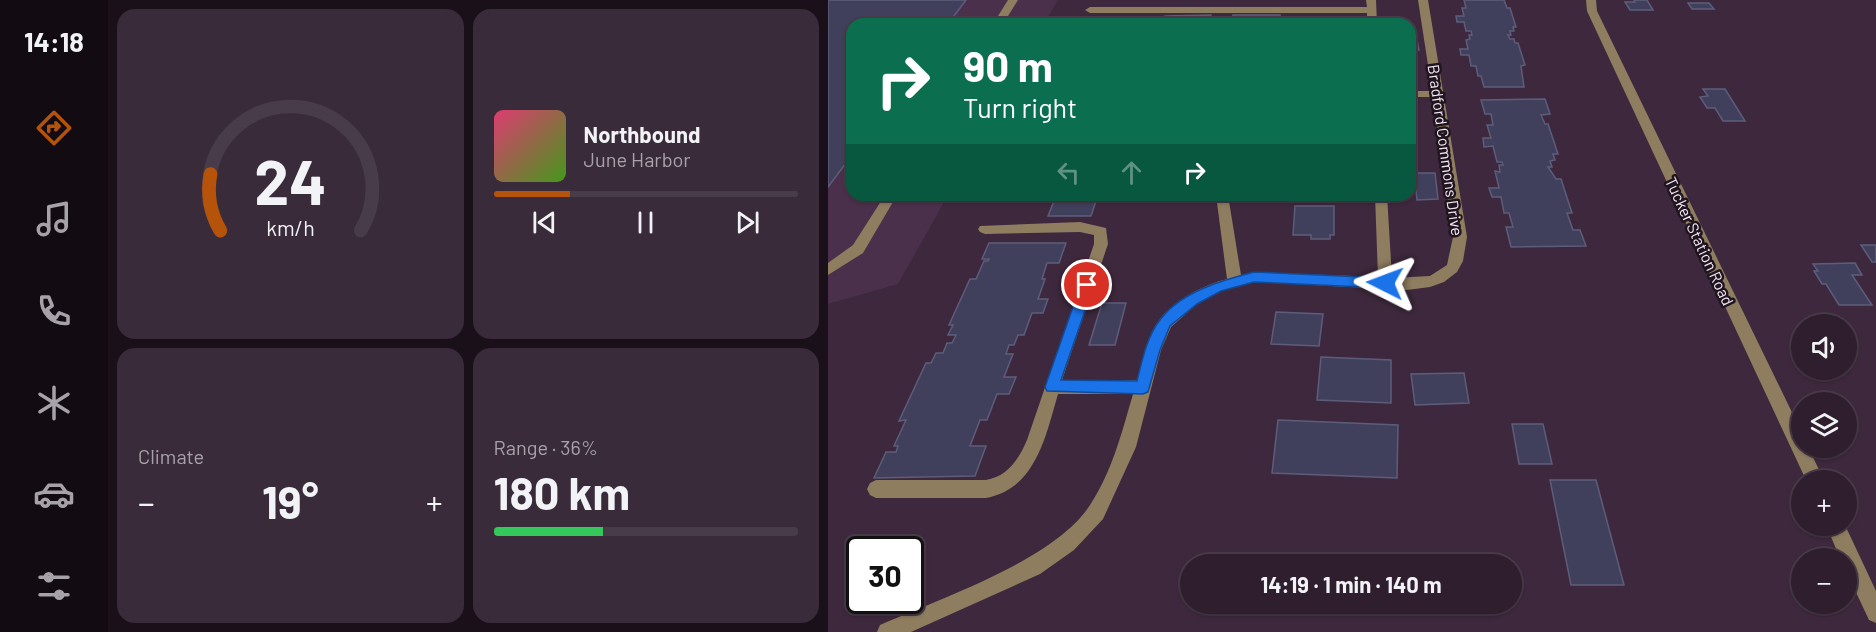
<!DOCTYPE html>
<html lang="en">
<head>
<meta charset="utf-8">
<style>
  :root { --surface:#2e1e2e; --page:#3a2b3a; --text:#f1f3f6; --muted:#a7a2aa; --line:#493c4a; --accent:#b45309 }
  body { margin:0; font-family:Barlow,sans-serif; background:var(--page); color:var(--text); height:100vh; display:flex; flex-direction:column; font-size:22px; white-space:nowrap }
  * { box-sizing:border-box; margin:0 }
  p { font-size:20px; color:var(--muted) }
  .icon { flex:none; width:33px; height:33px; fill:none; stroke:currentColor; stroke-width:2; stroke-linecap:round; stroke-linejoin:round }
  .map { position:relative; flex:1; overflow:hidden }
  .side { display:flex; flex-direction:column; gap:9px; padding:9px; background:#191019; width:720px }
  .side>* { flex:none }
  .hud { position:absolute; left:18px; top:18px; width:570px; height:183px; border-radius:18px; box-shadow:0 2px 4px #0004,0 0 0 2px var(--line); background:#0b6e4f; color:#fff; overflow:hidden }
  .buttons { position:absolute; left:963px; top:314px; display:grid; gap:12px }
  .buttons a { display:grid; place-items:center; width:66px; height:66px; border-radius:50%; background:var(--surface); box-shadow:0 2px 4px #0004,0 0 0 2px var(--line); font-size:30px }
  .speed { position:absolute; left:18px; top:536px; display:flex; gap:12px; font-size:30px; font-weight:700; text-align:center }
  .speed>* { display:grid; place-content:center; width:78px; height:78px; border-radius:50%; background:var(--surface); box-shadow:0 2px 4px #0004,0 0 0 2px var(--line); line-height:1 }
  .speed .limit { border:3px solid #111; border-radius:9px; background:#fff; color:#111 }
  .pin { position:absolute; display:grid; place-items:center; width:51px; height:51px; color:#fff; margin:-26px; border:3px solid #fff; border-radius:50%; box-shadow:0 2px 6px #0007 }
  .me { position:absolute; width:66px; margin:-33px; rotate:273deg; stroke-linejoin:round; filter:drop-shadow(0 0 4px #0008) }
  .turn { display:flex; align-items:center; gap:21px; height:126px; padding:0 18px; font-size:27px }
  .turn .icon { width:78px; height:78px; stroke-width:2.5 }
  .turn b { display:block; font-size:42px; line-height:51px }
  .lanes { display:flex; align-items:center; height:57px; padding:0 18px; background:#0003; justify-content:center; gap:30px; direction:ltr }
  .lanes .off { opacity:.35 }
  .big { font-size:45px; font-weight:700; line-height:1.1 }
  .side .widget { flex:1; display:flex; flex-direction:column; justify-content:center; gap:9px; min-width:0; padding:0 21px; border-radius:18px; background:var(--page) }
  .side .dial { align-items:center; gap:0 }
  .dial svg { height:156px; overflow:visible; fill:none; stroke:var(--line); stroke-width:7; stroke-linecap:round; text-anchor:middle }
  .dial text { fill:var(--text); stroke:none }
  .song { display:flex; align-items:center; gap:18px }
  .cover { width:72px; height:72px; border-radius:9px; background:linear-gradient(135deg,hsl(340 70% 55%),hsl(100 70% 35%)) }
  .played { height:6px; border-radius:3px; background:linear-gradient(90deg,var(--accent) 25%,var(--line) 25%) }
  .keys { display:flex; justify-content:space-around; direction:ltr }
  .heat { display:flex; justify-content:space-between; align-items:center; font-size:33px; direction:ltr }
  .charge { height:9px; border-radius:4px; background:linear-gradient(90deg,#34c759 36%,var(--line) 0) }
  .side .tiles { flex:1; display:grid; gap:9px; grid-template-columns:repeat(2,1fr) }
  .trip { position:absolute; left:352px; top:554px; width:342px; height:60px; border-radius:30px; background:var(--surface); box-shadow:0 2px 4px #0004,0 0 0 2px var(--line); font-weight:700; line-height:60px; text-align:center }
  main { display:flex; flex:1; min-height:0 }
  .tab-bar { display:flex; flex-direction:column; width:108px; justify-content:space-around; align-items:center; background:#120c12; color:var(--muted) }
  .tab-bar .icon { width:42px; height:42px }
  .tab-bar .selected { color:var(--accent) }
  .tab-bar b { font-size:27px; color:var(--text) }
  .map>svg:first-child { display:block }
</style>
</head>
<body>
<main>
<nav class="tab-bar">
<b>14:18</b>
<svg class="icon selected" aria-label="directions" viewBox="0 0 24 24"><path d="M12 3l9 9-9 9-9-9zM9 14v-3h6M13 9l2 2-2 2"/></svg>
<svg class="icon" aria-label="music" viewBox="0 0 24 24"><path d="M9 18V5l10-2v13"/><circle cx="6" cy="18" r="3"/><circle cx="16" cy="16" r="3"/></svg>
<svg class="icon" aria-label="phone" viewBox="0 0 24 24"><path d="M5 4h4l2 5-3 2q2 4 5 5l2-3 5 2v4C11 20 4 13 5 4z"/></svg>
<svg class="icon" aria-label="climate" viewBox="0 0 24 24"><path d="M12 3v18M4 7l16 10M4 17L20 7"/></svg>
<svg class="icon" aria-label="car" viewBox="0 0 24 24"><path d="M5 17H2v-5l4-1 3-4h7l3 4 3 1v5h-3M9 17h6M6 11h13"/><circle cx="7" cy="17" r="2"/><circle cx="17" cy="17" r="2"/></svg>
<svg class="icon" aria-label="filters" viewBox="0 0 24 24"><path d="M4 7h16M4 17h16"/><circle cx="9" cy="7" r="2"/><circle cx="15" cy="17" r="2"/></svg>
</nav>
<section class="side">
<div class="tiles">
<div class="widget dial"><svg viewBox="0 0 100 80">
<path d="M14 69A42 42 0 1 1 86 69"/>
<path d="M14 69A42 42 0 0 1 9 40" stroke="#b45309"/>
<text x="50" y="56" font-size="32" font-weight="700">24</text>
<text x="50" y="72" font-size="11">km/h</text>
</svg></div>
<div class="widget">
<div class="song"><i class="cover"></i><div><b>Northbound</b><p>June Harbor</p></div></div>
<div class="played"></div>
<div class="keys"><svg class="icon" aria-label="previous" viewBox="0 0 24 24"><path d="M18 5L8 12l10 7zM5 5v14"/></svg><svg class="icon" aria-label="pause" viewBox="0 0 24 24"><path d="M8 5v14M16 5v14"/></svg><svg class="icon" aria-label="next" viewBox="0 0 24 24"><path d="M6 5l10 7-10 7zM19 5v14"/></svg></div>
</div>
<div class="widget"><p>Climate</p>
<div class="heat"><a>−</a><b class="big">19°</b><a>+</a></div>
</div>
<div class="widget"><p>Range · 36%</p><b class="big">180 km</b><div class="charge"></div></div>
</div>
</section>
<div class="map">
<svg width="1048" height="632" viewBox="0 0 1048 632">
  <rect width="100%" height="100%" fill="#3e283d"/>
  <path fill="#4b304b" d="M 0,0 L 230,0 L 216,24 L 24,24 L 24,195 L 120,195 L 70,284 L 0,304 Z"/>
  <g fill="#41405c" stroke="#5d5d7b" stroke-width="1.5">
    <path d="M 0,0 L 138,0 L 120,24 L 24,24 L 24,155 L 0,187 Z"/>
    <path d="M 636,0 L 676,0 L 679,8 L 682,8 L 688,27 L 685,27 L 686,31 L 682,31 L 683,35 L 680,35 L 682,39 L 686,39 L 687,43 L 690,43 L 697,65 L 693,66 L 696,87 L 656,87 L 653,76 L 650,76 L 648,66 L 643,66 L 641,55 L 633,55 L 632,49 L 640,49 L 638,40 L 642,39 L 641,35 L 644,35 L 643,31 L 638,31 L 636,22 L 629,22 L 628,16 L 636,16 L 634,8 L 638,8 Z"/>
    <path d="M 806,0 L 819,0 L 825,10 L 802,10 L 797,2 L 807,2 Z"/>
    <path d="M 881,3 L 886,9 L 864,9 L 860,3 Z"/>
    <path d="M 383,15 L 381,24 L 334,24 L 337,16 Z"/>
    <path d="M 405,15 L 452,15 L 451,24 L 403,24 Z"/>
    <path d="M 582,34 L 588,34 L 591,50 L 582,51 Z"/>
    <path d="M 875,89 L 897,89 L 917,121 L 895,121 L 887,108 L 879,108 L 872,97 L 880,96 Z"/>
    <path d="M 717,99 L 722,114 L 713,115 L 717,124 L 720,124 L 730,154 L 725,154 L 727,160 L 722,161 L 724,167 L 720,167 L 728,179 L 733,179 L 744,213 L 739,213 L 745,230 L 752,230 L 758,246 L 683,247 L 678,227 L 685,227 L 681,213 L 676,213 L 673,197 L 664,197 L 661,188 L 671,188 L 667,171 L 672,172 L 671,165 L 675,165 L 674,162 L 669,162 L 665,146 L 656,147 L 655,138 L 663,138 L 659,125 L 665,125 L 663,114 L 657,114 L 653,100 Z"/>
    <path d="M 586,173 L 607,173 L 610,199 L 589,200 Z"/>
    <path d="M 226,201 L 268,201 L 263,216 L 220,216 Z"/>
    <path d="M 467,206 L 506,206 L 506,235 L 502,235 L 502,239 L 483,239 L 483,235 L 465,235 Z"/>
    <path d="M 161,243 L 238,243 L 231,263 L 219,263 L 214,279 L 217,279 L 210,299 L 220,299 L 215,313 L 204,313 L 196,335 L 190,335 L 186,345 L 181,345 L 178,354 L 185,354 L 176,377 L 188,377 L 181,394 L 169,394 L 159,420 L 152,420 L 142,446 L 158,446 L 147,476 L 46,478 L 58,452 L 68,452 L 70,446 L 66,446 L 78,420 L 71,421 L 98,363 L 103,363 L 108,353 L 115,353 L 119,343 L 124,343 L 128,335 L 120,335 L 125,325 L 121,325 L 142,279 L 148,279 L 156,261 L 160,261 L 161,259 L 154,259 Z"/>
    <path d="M 1033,245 L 1048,245 L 1048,262 L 1044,262 Z"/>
    <path d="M 1027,263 L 1034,275 L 1024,275 L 1044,305 L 1011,305 L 998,284 L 994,284 L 986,271 L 990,271 L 985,264 Z"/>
    <path d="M 274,303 L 298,303 L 287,345 L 261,345 Z"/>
    <path d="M 448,312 L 495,314 L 491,346 L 443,344 Z"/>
    <path d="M 493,357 L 563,360 L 563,403 L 489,400 Z"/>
    <path d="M 636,373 L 641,403 L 587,405 L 583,374 Z"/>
    <path d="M 450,420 L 570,425 L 569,478 L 444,473 Z"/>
    <path d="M 684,424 L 715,424 L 724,464 L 691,464 Z"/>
    <path d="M 722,480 L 768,480 L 796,585 L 743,585 Z"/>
  </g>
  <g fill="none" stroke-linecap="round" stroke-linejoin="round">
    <g fill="#8f7d60" fill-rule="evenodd">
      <path d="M 180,0 L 190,0 L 175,24 L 165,24 Z"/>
      <path d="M 538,0 L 548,0 L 549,24 L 539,24 L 539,13 L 262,13 L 257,10 L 262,7 L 539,7 Z"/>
      <path d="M 590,0 L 600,0 L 639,237 L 635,261 L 629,272 L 616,282 L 602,287 L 579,290 L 426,282 L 393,291 L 369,304 L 343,327 L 333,350 L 308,447 L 275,519 L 246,550 L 212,574 L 83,632 L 49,632 L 52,625 C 111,599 227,560 262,505 C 284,472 294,432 305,394 L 230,394 C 218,435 208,489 158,498 L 48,498 L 42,495 L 39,489 L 42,483 L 48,480 L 158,480 C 179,477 191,459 199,440 L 266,244 L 266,235 L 252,232 L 157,234 L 152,232 L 150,229 L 152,226 L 252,222 L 278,228 L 280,244 L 234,380 L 309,380 C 314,361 319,335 332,319 C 348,299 376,285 399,279 L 388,195 L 400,195 L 413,275 L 426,272 L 550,277 L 547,195 L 559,195 L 564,278 L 602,276 L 619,265 L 625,237 L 605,97 L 582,97 L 582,91 L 604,91 Z"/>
      <path d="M 758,0 L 768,0 L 769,11 L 974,433 L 974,447 L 980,447 L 996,480 L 978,480 L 759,11 Z"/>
      <path d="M 57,195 L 69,195 L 35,253 L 0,275 L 0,263 L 25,245 Z"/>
      <path d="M 998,525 L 1017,525 L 1048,591 L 1048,623 L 1041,620 L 1018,571 L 1018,558 L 1012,558 Z"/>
    </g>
  </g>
  <path fill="#1a73e8" stroke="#114b97" stroke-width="1.5" d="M 426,272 L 557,278 L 563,283 L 557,288 L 426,282 L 393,291 L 369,304 L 342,326 L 332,350 L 320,392 L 315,394 L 219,391 L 217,387 L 254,281 L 264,281 L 266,285 L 233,380 L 309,381 C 314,361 319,336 332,320 C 352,292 395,280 426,272 Z"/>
  <g text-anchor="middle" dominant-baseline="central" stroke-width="5" stroke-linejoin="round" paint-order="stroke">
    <g font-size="16" fill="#f6e7f5" stroke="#1f151f">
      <text transform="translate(618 150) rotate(82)">Bradford Commons Drive</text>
      <text transform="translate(872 241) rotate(65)">Tucker Station Road</text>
    </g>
  </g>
</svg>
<div class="buttons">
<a><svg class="icon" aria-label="sound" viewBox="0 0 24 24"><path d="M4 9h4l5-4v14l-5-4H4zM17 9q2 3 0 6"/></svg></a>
<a><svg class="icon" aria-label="layers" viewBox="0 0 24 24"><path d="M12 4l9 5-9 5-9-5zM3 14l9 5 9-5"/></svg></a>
<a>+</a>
<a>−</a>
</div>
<div class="speed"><div class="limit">30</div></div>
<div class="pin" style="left:259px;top:285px;background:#d93025"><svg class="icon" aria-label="arrive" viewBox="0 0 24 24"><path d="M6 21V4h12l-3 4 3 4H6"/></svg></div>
<svg class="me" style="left:557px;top:283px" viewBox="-20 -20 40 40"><path d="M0-17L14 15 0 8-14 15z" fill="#1a73e8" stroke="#fff" stroke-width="4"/></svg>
<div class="trip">14:19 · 1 min · 140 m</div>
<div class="hud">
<div class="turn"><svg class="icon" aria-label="right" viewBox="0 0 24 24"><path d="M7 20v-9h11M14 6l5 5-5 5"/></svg><div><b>90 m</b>Turn right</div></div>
<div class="lanes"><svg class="icon off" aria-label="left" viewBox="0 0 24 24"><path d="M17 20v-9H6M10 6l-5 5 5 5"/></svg><svg class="icon off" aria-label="ahead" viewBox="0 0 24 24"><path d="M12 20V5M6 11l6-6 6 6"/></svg><svg class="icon" aria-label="right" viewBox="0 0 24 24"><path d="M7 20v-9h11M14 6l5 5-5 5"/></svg></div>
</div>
</div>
</main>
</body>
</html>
